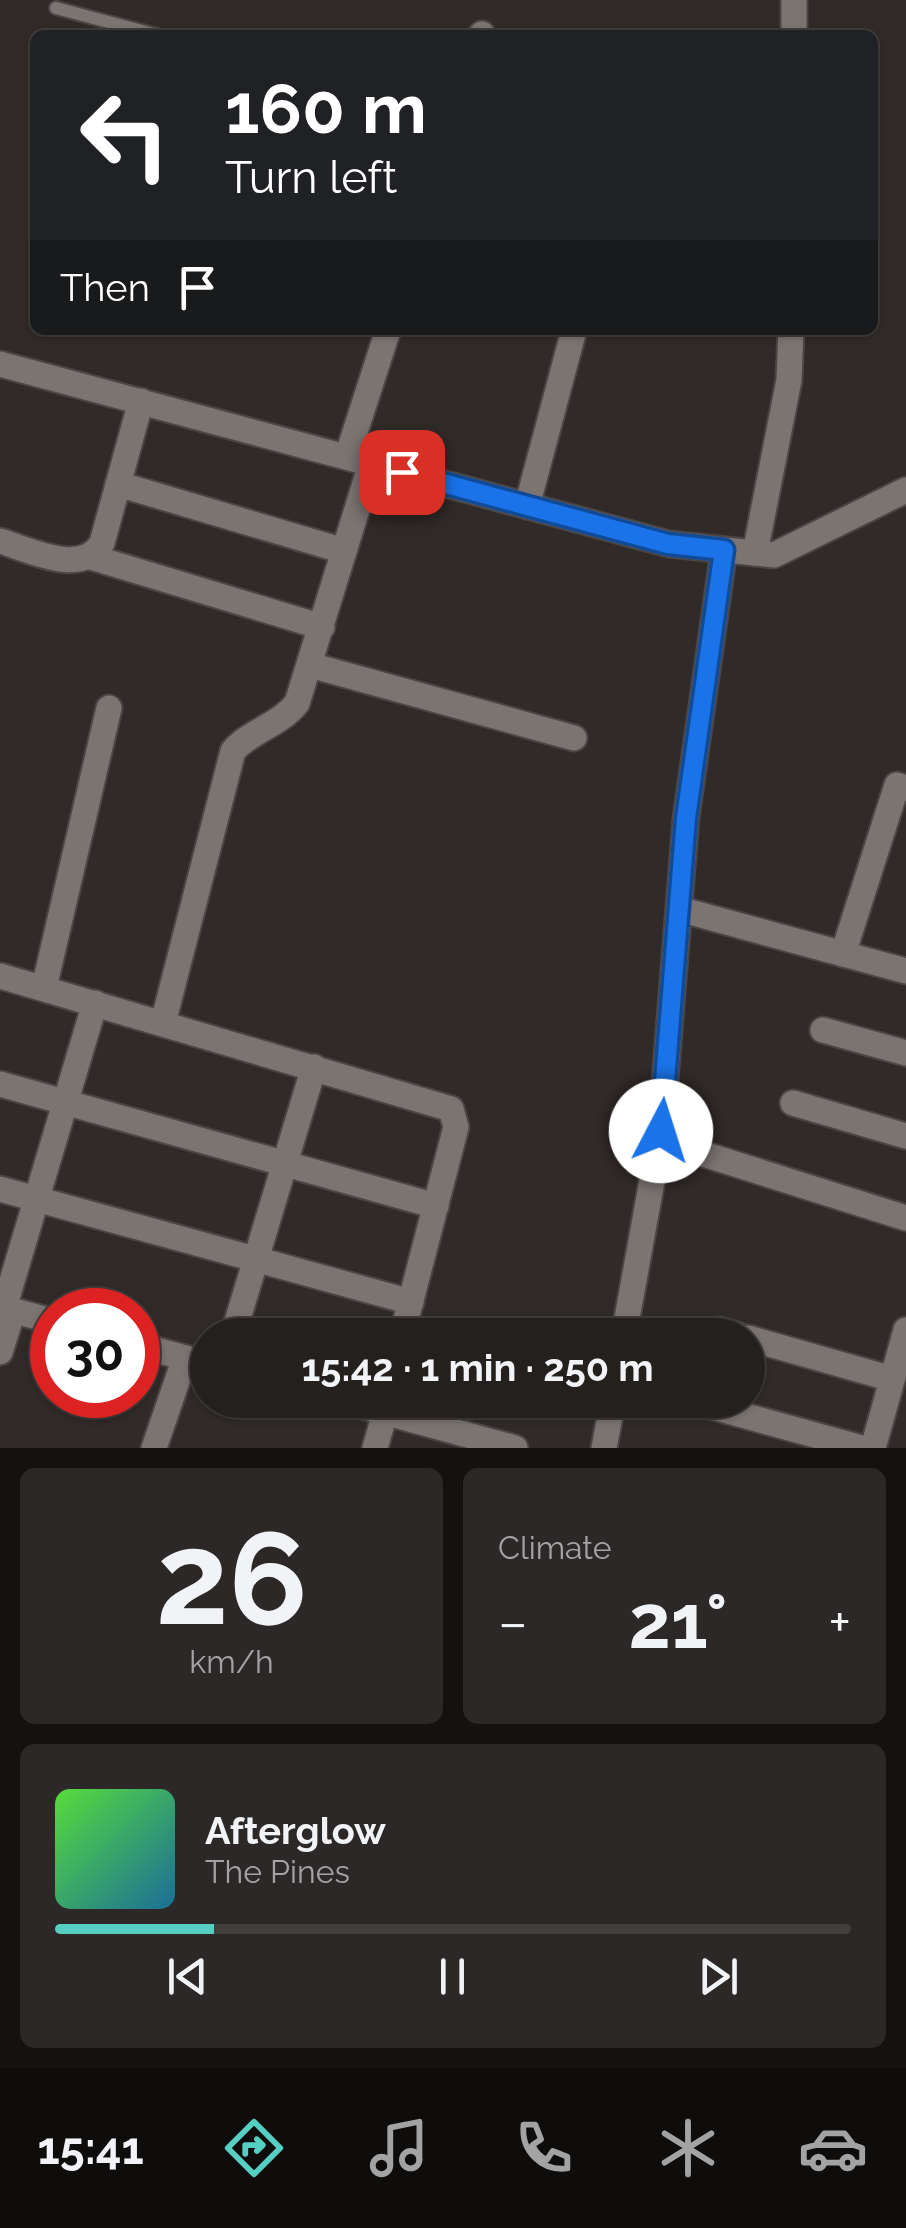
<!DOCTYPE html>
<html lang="en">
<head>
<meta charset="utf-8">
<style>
  :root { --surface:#24201e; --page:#2c2827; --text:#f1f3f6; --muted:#a3a3a4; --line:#413e3c; --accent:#57cec2 }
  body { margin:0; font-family:Raleway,sans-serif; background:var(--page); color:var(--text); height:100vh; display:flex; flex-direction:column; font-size:38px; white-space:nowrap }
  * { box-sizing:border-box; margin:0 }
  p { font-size:32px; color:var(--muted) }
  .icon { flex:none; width:55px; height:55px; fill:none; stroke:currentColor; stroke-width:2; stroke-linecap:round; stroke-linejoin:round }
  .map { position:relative; height:1448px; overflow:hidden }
  .sheet { display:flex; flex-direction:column; gap:20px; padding:20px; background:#141210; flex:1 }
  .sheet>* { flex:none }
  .top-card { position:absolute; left:30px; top:30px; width:848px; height:305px; border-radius:15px; box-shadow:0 2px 8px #0004,0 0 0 2px var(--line); background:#202124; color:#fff; overflow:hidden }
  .speed { position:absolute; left:30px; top:1288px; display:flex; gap:20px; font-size:50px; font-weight:700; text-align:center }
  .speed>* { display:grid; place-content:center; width:130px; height:130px; border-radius:50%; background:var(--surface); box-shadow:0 2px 8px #0004,0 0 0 2px var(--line); line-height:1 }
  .speed .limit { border:15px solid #d22; background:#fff; color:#111 }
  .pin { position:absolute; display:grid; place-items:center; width:85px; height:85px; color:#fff; margin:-42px; border-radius:20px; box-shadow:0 5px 15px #0006 }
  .me { position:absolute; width:110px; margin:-55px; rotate:5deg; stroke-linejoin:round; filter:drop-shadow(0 0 8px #0008) }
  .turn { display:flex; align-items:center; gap:35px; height:210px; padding:0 30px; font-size:45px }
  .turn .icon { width:130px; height:130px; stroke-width:2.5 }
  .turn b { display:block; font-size:70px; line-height:85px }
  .then { display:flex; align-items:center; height:95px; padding:0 30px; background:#0003; gap:20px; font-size:38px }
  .big { font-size:75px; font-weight:700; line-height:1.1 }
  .sheet .widget { flex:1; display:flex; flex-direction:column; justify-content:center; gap:15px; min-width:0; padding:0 35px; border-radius:15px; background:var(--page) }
  .sheet .dial { align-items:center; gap:0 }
  .dial b { font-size:130px; line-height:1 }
  .song { display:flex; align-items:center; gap:30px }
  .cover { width:120px; height:120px; border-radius:15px; background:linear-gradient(135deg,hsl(110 70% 55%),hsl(200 70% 35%)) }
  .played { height:10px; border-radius:5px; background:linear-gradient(90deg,var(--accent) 20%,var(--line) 20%) }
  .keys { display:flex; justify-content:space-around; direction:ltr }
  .heat { display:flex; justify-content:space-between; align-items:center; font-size:55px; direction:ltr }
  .sheet .tiles { flex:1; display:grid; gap:20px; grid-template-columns:1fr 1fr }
  .widget:last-child { grid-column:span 2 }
  .trip { position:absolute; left:190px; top:1318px; width:575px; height:100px; border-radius:50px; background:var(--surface); box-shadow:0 2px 8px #0004,0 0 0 2px var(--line); font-weight:700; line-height:100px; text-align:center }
  .tab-bar { display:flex; height:160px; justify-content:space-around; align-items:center; background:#0e0d0c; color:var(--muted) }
  .tab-bar .icon { width:70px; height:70px }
  .tab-bar .current { color:var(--accent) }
  .tab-bar b { font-size:45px; color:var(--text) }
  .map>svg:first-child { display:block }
</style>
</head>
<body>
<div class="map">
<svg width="906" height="1448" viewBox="0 0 906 1448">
  <rect width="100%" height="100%" fill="#302a28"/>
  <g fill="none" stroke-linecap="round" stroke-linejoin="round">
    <g stroke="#4b4644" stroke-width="16">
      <path id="service" d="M 56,8 L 157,35"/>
    </g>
    <g stroke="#4b4644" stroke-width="29">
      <g id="minor">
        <path d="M 481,35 L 482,34"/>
        <path d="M 794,35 L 794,0"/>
        <path d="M 0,364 L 669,544 L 774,555 L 906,490"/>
        <path d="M 347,457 L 388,330"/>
        <path d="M 118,484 L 344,551"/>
        <path d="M 527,506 L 574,330"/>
        <path d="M 0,541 C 30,550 82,577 102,543 L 141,401"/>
        <path d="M 755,553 L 789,380 L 791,330"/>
        <path d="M 91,557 L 322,627"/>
        <path d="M 310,665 L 574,738"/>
        <path d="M 679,909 L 906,971"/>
        <path d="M 843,954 L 897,785 L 906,788"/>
        <path d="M 0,976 L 451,1109 L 456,1127 L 402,1335"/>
        <path d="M 44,988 L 109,708"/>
        <path d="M 163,1023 L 233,751 C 250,731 280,725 297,703 L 371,464"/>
        <path d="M 823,1030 L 906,1053"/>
        <path d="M 0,1084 L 436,1206"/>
        <path d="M 793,1103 L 906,1136"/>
        <path d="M 659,1140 L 906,1218"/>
        <path d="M 0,1189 L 411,1302"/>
        <path d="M 0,1307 L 52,1321"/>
        <path d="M 4,1308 L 95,1003"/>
        <path d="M 719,1330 L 737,1335"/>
        <path d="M 233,1335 L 314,1067"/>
        <path d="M 624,1335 L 661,1131 L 686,818 L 724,550"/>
        <path d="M 748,1338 L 892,1379"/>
        <path d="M 138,1345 L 208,1364"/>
        <path d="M 0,1352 L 13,1311"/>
        <path d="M 340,1400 L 515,1448"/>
        <path d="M 688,1400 L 862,1448"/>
        <path d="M 154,1448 L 185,1358"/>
        <path d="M 375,1448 L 385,1413"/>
        <path d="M 604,1448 L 613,1400"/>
        <path d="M 873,1448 L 906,1330"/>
      </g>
    </g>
    <use href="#service" stroke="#7b7471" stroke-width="12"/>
    <use href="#minor" stroke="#7b7471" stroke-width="25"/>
  </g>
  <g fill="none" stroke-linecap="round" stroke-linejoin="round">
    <g stroke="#114b97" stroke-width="25">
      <path id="route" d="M 402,472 L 668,544 L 724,550 L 686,818 L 661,1131"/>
    </g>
    <use href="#route" stroke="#1a73e8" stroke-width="18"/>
  </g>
</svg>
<div class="speed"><div class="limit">30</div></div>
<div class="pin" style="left:402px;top:472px;background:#d93025"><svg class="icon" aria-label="arrive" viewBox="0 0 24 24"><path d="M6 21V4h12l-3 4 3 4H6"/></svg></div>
<svg class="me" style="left:661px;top:1131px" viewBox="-20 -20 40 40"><circle r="19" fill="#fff"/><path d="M0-13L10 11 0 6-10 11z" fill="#1a73e8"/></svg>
<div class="trip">15:42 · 1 min · 250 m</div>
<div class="top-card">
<div class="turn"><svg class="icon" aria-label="left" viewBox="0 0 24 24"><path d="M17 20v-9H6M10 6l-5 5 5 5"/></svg><div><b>160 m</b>Turn left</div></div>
<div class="then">Then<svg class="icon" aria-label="arrive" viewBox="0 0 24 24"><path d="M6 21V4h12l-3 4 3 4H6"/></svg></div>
</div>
</div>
<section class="sheet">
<div class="tiles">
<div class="widget dial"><b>26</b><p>km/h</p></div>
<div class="widget"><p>Climate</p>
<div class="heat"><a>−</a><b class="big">21°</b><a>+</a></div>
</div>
<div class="widget">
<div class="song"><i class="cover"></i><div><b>Afterglow</b><p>The Pines</p></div></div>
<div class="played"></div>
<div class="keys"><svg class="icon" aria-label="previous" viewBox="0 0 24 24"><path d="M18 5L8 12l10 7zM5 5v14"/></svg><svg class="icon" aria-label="pause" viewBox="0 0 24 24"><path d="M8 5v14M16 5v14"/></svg><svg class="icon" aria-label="next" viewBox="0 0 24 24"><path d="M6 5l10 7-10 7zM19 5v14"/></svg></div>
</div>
</div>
</section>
<nav class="tab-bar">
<b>15:41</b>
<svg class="icon current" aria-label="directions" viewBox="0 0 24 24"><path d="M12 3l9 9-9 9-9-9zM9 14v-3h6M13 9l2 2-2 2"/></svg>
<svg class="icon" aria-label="music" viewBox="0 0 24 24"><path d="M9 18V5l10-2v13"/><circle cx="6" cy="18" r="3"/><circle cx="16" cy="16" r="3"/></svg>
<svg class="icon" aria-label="phone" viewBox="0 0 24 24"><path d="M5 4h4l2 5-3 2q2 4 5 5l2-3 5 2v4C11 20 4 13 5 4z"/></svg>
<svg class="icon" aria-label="climate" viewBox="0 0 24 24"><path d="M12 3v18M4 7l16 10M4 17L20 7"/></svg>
<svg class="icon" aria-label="car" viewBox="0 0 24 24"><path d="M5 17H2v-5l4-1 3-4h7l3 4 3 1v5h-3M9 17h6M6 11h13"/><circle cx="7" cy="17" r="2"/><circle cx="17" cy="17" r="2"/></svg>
</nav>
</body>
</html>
